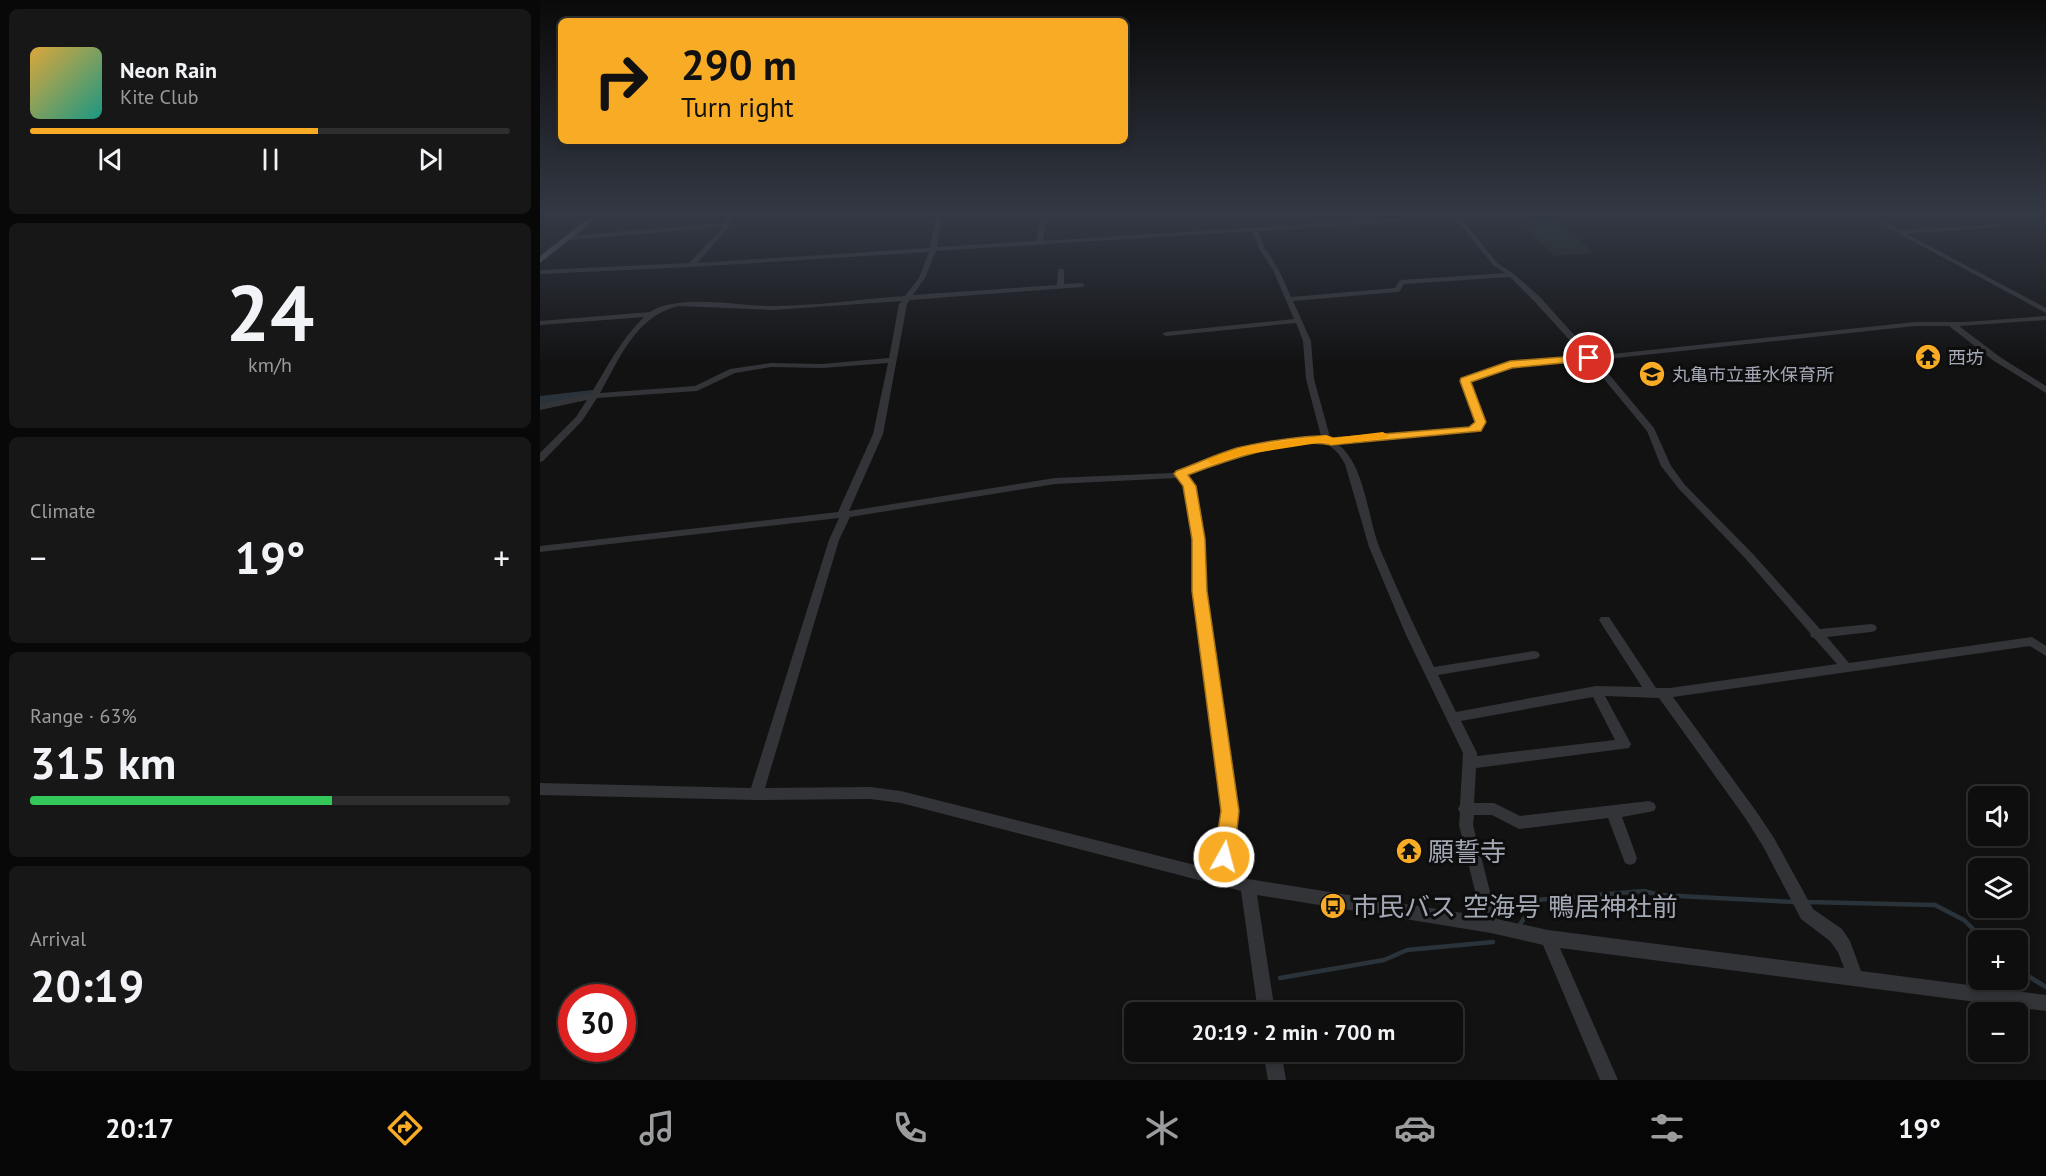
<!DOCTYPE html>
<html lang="en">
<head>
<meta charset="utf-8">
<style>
  :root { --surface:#0e0e0e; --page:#171717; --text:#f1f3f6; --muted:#9b9c9e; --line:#2e2e2e; --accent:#f8ac25 }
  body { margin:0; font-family:"PT Sans","Noto Sans JP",sans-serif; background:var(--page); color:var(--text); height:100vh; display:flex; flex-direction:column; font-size:22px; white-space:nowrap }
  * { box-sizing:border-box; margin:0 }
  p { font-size:20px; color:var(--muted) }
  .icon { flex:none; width:33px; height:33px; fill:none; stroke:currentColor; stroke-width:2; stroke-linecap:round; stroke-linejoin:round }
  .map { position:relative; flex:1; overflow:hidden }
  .side { display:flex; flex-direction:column; gap:9px; padding:9px; background:#080808; width:540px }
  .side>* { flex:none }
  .guide { position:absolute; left:18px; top:18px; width:570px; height:126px; border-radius:9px; box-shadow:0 3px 9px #0003,0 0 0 2px var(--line); background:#f8ac25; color:#111; overflow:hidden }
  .buttons { position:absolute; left:1428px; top:786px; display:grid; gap:12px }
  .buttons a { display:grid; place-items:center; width:60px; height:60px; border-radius:9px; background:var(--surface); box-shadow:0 3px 9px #0003,0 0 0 2px var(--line); font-size:30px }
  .speed { position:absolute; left:18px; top:984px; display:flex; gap:12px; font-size:30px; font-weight:700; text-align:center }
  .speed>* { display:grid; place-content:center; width:78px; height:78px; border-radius:50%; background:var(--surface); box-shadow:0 3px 9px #0003,0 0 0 2px var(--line); line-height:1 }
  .speed .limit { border:9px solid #d22; background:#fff; color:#111 }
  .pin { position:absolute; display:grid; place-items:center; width:51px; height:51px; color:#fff; margin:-26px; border:3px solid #fff; border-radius:50%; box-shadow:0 2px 6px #0007 }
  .me { position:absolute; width:66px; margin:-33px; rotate:7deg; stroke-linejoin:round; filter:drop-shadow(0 0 4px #0008) }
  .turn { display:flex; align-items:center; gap:21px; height:126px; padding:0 24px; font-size:27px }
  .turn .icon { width:78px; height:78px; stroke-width:2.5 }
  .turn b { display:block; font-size:42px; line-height:51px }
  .big { font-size:45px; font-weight:700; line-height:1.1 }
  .side .widget { flex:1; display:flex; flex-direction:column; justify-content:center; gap:9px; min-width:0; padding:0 21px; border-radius:9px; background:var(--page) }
  .side .dial { align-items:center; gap:0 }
  .dial b { font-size:78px; line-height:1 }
  .song { display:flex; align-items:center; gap:18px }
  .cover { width:72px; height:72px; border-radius:9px; background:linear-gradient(135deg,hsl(40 70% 55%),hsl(170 70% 35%)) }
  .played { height:6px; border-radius:3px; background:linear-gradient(90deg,var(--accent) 60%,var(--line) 60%) }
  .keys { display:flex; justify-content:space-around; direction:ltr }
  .heat { display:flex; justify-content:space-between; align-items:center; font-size:33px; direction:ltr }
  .charge { height:9px; border-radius:4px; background:linear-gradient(90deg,#34c759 63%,var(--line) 0) }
  .trip { position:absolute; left:584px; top:1002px; width:339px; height:60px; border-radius:9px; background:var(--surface); box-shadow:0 3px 9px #0003,0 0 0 2px var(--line); font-weight:700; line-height:60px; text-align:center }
  .dock { display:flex; height:96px; justify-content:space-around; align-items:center; background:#060606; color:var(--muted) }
  .dock .icon { width:42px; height:42px }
  .dock .current { color:var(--accent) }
  .dock b { font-size:27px; color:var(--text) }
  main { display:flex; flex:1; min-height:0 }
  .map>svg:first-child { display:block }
</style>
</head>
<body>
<main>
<section class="side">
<div class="widget">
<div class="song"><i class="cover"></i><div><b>Neon Rain</b><p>Kite Club</p></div></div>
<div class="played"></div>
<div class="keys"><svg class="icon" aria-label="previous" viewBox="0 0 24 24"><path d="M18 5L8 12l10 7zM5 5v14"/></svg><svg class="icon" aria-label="pause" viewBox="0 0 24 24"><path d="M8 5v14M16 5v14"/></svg><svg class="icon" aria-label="next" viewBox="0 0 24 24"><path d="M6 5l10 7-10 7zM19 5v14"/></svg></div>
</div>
<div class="widget dial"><b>24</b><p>km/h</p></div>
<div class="widget"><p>Climate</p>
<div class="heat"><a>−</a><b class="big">19°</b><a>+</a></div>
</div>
<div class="widget"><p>Range · 63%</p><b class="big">315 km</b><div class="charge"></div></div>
<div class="widget"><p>Arrival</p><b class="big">20:19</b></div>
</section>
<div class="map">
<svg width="1506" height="1080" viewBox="0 0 1506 1080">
  <rect width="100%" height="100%" fill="#121213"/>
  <path fill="#1e261f" d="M 1011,214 L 1054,253 L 1015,256 L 981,223 L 999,222 L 990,222 L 984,215 Z"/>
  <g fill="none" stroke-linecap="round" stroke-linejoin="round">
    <g stroke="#2a3339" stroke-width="4.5">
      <path d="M 1266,902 L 1395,905 L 1424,920 L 1444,940"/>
      <path d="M 979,926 L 996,900 L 1104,891 L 1119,895 L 1254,902"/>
      <path d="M 1478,970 L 1506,987"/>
      <path d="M 740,978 L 844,960 L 867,950 L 953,942"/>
    </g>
    <path fill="#2a3339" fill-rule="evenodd" d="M 52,390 L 58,392 L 60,395 L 58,398 L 0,406 L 0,396 Z"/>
    <g fill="#333438" fill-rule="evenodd">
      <path d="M 191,213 L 197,213 L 190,220 L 191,225 L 157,263 L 390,248 L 396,213 L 402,213 L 397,247 L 496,241 L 501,213 L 507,213 L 503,241 L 912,215 L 911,213 L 917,213 L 918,215 L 974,213 L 971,215 L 921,218 L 957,263 L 974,274 L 1000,297 L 1053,356 L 1375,322 L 1426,322 L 1506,316 L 1506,320 L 1419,326 L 1460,357 L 1506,386 L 1506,393 L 1454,361 L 1409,326 L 1375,326 L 1057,360 L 1114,428 L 1131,466 L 1145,485 L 1213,554 L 1280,629 L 1331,624 L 1335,625 L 1337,628 L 1335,631 L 1331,632 L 1287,637 L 1309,663 L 1492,637 L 1506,646 L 1506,656 L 1490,646 L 1133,697 L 1216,811 L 1234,838 L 1273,909 L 1302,929 L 1310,941 L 1321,971 L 1506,995 L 1506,1011 L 1020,948 L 1078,1080 L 1060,1080 L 1003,945 L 951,933 L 717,895 L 735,1012 L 718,1012 L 701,891 L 361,803 L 330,799 L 216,800 L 0,795 L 0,783 L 211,788 L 289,540 L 299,518 L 0,552 L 0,546 L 298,512 L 333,434 L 348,363 L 282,368 L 231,367 L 195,373 L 157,391 L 57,398 L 42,421 L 3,461 L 0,462 L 0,453 L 36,417 L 47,400 L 0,410 L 0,404 L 51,394 C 67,367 81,339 104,317 L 0,325 L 0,321 L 110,312 C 139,293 197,306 232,306 C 276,306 321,299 365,296 L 379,278 L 389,252 L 151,267 L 0,274 L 0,270 L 149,263 L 183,227 L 28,240 L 25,238 L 28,236 L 185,223 L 184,220 ZM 915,218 L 953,265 L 965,273 L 861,280 L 859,281 L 855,288 L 751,297 L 739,270 L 725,248 L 718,231 ZM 712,231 L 719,248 L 733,270 L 754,319 L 626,332 L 622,334 L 626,336 L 756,323 L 763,341 L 766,379 L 781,436 L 696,449 L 632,473 L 515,478 L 309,511 L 343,434 L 367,304 L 370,300 L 542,287 L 545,285 L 542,283 L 524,284 L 524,270 L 521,268 L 518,270 L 517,285 L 373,295 L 385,278 L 396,251 ZM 970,277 L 994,301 L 1045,357 L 970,363 L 922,379 L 921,381 C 925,396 938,409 933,426 L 793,439 L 790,437 L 774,379 L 771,341 L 753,301 L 858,292 L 860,291 L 864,284 ZM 362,301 L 359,304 L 349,358 L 282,364 L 231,363 L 190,369 L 155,386 L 60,393 C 80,358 95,317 138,306 L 233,310 ZM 1049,361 L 1107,431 L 1121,466 L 1139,489 L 1205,558 L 1270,633 L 1271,637 L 1274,638 L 1297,664 L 1130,688 L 1116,688 L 1069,617 L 1061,617 L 1059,620 L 1102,687 L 1056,686 L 916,712 L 898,675 L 994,659 L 998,658 L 1000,655 L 998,652 L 994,651 L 894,667 C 875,628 857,589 840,549 C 827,517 826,467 798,444 L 940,430 L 944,422 L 944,416 L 930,382 L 971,367 ZM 784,441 L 798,453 L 805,464 L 829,547 L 866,635 L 923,753 L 920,805 L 918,809 L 920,813 L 919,825 L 941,916 L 708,879 L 689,874 L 697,811 L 666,591 L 664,539 L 654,486 L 645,475 L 701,453 ZM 638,478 L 644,486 L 654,539 L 654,591 L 683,811 L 675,870 L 361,791 L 330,787 L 225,788 L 299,540 L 310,517 L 515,484 ZM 1065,696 L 1119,698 L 1206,819 L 1224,848 L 1261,919 L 1290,941 L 1298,952 L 1304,968 L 1008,930 L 957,919 L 933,825 L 934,815 L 952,815 L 979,829 L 1068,818 L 1085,863 L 1090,865 L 1095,863 L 1097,858 L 1082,817 L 1114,811 L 1116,807 L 1114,803 L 1109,801 L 980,816 L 954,803 L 934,803 L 936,768 L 1089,748 L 1091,744 ZM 1053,697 L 1075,740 L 937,756 L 937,753 L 921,721 Z"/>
      <path d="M 1321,213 L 1328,213 L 1361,230 L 1459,224 L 1459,226 L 1457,227 L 1367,234 L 1506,308 L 1506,313 Z"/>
      <path d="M 723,1052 L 741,1052 L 746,1080 L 728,1080 Z"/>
    </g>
    <path fill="#4f5158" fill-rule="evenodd" d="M 55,213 L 63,213 L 0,263 L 0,256 Z"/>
  </g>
  <linearGradient id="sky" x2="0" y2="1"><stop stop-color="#0a0a0a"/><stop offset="0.59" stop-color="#333944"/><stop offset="1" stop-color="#333944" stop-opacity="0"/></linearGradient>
  <rect width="1506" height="364" fill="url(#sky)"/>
  <path fill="#f8ac25" stroke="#a17018" stroke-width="1.5" d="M 1049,355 L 1054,358 L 1053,360 L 972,368 L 931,382 L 946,422 L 941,431 L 791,445 C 756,436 682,462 648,475 L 656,486 L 665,539 L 667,591 L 699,811 L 694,857 L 691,863 L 684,866 L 677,863 L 674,857 L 681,811 L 652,591 L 652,539 L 643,486 L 634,474 L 636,471 C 656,464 676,454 697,448 C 713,444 781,431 793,438 L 929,427 L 935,422 L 920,381 L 921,378 L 970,361 Z"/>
  <path fill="#f59e0b" d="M 843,432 L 849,436 L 847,438 L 791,445 L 784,442 L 701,455 L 672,464 L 666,460 L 699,448 L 786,435 L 793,438 Z"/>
  <defs>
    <g id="temple-disc" transform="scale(1.35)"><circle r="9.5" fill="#f8ac25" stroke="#0d0d0e"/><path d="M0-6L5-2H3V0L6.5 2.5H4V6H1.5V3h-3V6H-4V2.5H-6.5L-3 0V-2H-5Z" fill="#111"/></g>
    <g id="school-disc" transform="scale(1.35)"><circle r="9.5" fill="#f8ac25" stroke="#0d0d0e"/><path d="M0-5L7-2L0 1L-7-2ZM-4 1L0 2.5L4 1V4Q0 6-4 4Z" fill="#111"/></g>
    <g id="bus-disc" transform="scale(1.35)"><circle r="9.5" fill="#f8ac25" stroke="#0d0d0e"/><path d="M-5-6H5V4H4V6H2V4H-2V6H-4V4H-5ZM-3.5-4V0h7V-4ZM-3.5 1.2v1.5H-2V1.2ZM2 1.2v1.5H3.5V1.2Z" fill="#111"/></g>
  </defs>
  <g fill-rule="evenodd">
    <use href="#temple-disc" x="1388" y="357"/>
    <use href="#school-disc" x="1112" y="374"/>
    <use href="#temple-disc" x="869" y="851"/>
    <use href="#bus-disc" x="793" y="906"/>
  </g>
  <g text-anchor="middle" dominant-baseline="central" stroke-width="6" stroke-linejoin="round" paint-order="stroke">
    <g font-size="18" fill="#a3a8b5" stroke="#0d0d0e" text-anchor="start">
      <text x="1408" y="357">西坊</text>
      <text x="1132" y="374">丸亀市立垂水保育所</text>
    </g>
    <g font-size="26" fill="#a3a8b5" stroke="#0d0d0e" text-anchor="start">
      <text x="888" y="851">願誓寺</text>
      <text x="812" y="906">市民バス 空海号 鴨居神社前</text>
    </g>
  </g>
</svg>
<div class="buttons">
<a><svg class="icon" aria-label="sound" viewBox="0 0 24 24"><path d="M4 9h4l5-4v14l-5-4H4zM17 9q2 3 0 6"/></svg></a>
<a><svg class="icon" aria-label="layers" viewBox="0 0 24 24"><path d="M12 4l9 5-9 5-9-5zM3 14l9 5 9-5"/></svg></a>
<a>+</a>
<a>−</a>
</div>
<div class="speed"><div class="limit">30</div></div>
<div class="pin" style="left:1049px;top:358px;background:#d93025"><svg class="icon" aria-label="arrive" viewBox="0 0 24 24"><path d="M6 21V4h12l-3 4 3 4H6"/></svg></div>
<svg class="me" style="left:684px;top:857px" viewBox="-20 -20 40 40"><circle r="17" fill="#f8ac25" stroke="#fff" stroke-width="3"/><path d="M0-11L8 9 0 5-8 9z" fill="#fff"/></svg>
<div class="trip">20:19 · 2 min · 700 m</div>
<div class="guide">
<div class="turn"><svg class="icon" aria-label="right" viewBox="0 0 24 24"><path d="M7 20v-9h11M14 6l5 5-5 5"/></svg><div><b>290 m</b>Turn right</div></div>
</div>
</div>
</main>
<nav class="dock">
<b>20:17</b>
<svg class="icon current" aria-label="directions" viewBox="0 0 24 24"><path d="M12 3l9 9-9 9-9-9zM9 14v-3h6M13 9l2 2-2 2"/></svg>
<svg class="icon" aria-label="music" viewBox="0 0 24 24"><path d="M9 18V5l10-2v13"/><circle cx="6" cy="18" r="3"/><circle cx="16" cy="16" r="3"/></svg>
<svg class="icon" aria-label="phone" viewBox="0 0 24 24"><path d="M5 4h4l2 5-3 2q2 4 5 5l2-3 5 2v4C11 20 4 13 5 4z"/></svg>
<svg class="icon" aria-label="climate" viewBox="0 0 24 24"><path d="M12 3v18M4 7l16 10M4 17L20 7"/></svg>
<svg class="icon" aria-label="car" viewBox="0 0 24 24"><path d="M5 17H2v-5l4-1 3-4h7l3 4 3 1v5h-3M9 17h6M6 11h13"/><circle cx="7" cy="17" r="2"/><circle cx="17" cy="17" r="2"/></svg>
<svg class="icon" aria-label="filters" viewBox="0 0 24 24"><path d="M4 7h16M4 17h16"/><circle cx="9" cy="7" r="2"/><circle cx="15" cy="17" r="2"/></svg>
<b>19°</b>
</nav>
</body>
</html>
